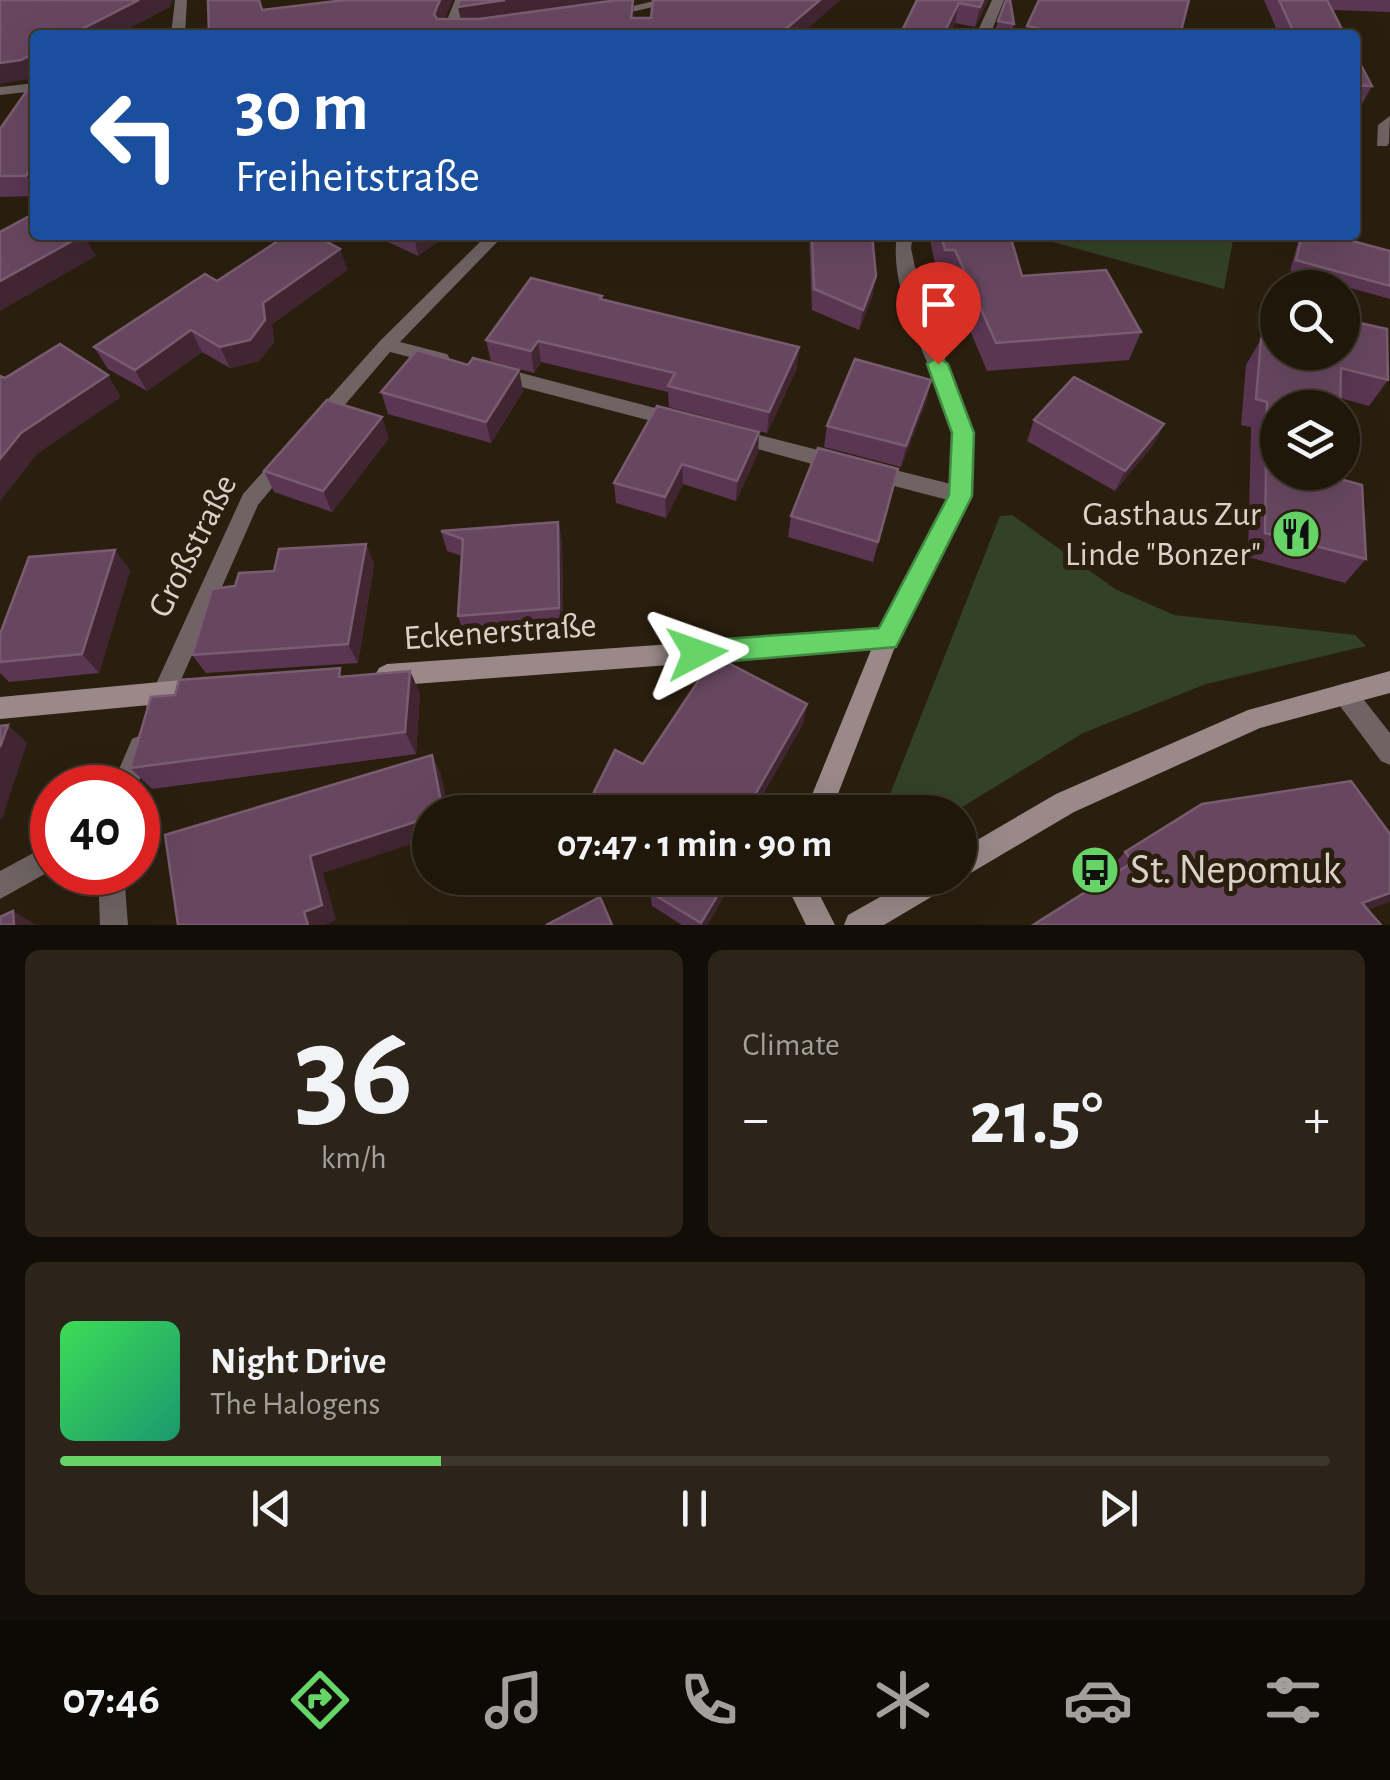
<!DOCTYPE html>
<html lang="en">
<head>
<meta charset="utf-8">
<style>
  :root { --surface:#20170b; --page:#2d2419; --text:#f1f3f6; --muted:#a29f9d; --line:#3d362c; --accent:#66d467 }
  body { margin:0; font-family:"Alegreya Sans",sans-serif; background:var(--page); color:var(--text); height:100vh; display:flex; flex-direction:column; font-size:38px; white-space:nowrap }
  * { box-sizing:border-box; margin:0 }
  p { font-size:32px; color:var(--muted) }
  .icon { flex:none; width:55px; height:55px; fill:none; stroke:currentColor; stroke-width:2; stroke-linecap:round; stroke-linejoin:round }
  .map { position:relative; height:925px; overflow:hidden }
  .details { display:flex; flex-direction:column; gap:25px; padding:25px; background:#120d06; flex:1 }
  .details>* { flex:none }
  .hud { position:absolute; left:30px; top:30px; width:1330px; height:210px; border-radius:10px; box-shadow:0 10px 40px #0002,0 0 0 2px var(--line); background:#1a4fa0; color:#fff; overflow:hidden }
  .controls { position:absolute; left:1260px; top:270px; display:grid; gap:20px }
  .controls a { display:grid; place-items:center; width:100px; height:100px; border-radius:50%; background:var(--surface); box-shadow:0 10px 40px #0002,0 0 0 2px var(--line); font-size:50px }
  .speed { position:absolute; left:30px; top:765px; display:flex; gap:20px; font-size:50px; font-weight:700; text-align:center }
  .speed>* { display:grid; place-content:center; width:130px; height:130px; border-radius:50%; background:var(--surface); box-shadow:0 10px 40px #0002,0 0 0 2px var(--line); line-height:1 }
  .speed .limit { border:15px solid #d22; background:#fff; color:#111 }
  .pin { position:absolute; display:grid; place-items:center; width:85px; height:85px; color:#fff; margin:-102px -42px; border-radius:50% 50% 50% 0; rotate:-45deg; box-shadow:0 0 10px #0007 }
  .pin .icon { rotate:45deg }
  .me { position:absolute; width:110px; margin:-55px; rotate:86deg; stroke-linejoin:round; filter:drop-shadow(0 0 8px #0008) }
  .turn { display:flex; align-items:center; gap:35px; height:210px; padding:0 40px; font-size:45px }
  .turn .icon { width:130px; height:130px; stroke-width:2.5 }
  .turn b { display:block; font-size:70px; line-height:85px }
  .big { font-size:75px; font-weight:600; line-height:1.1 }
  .details .tile { flex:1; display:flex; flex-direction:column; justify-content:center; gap:15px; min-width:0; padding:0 35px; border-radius:15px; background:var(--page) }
  .details .dial { align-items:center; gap:0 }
  .dial b { font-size:130px; line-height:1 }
  .song { display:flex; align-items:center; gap:30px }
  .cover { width:120px; height:120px; border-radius:15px; background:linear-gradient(135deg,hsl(130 70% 55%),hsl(160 70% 35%)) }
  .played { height:10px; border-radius:5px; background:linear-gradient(90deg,var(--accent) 30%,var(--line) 30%) }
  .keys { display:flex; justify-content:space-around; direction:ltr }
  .heat { display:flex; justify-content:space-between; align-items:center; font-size:55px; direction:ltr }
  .details .tiles { flex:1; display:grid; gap:25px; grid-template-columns:1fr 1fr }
  .tile:last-child { grid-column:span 2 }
  .trip { position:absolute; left:412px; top:795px; width:565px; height:100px; border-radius:50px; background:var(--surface); box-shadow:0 10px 40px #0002,0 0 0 2px var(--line); font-weight:600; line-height:100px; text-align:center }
  .menu { display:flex; height:160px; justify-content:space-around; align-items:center; background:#0d0904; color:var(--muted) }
  .menu .icon { width:70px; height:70px }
  .menu .selected { color:var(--accent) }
  .menu b { font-size:45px; color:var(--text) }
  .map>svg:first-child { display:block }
</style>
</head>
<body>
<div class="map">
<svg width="1390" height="925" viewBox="0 0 1390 925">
  <rect width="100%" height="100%" fill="#2a1f0f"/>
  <g fill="#334226">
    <path d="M 1027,235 L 1234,235 L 1224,289 Z"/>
    <path d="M 1012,515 L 1115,589 L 1174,615 L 1355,635 L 1366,646 L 1206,684 L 1083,733 L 954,812 L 899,812 L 889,797 L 1000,516 Z"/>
  </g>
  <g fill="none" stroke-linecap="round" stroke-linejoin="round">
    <g fill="#6f6363" fill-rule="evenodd">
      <path d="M 175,0 L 187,0 L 185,35 L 171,35 Z"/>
      <path d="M 455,0 L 467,0 L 455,35 L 441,35 Z"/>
      <path d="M 658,0 L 683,0 L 610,17 L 604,13 Z"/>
      <path d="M 992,0 L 1004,0 L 990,35 L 976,35 Z"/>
      <path d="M 35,83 L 35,91 L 0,95 L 0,87 Z"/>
      <path d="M 1390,116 L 1389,143 L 1387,146 L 1377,146 L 1378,125 Z"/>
      <path d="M 487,235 L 504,235 L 400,342 L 447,354 L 450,359 L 447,364 L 441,365 L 390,352 L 326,427 L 312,427 L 309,422 L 312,417 L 380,341 Z"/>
      <path d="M 897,235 L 913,235 L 911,248 L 921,296 L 973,433 L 971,495 L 895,646 L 887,649 L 879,646 L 876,639 L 948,500 L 871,480 L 864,478 L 861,472 L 864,466 L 871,464 L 951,484 C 952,467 956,446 952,430 C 937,370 887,297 897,235 Z"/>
      <path d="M 498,367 L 678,414 L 688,421 L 678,428 L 491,379 L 489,374 Z"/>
      <path d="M 735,429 L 838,455 L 845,458 L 848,463 L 845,468 L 838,471 L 728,441 L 725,436 L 728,431 Z"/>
      <path d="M 286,451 L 293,454 L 296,459 L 258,505 L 166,714 L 158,717 L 150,714 L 146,706 L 243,494 L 279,454 Z"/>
      <path d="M 1345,683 L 1353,686 L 1390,733 L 1390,765 L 1381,761 L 1337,702 L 1333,694 L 1337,686 Z"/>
      <path d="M 141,735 L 150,739 L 153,747 L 136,788 L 111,788 L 132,739 Z"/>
      <path d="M 52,843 L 52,870 L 0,899 L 0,871 Z"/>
      <path d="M 98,872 L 124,872 L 128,925 L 100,925 Z"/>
    </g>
    <g fill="#9b8989" fill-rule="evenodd">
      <path d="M 887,629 L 895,632 L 898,639 L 831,812 L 805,812 L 871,650 L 387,686 L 379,682 L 375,675 L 379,668 L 387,664 Z"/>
      <path d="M 1390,671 L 1390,693 L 1260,728 L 1074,812 L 969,874 L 960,878 L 958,878 L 960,850 L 1056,794 L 1248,710 Z"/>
      <path d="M 203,678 L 211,681 L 215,689 L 211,697 L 203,700 L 0,719 L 0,697 Z"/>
      <path d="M 789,878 L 815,878 L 815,886 L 835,925 L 806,925 L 788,888 Z"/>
      <path d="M 914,878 L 952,878 L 948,887 L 884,925 L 844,925 L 848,915 Z"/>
    </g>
  </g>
  <g fill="#5a3653">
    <path d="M 917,0 L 988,0 L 975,27 L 955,23 Z"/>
    <path d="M 1264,0 L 1390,0 L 1390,12 L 1332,10 L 1345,35 L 1279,35 Z"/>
    <path d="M 998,21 L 1014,24 L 1011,34 L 995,31 Z"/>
    <path d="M 1027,26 L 1180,35 L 1025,35 Z"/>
    <path d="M 1355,54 L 1372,86 L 1362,104 L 1355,103 Z"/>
    <path d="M 35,79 L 35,196 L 0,197 L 0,129 Z"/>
    <path d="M 373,235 L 447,235 L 418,256 Z"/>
    <path d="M 540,235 L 566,235 L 559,241 Z"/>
    <path d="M 809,235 L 872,235 L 876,276 L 872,297 L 859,330 L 812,310 Z"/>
    <path d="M 929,235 L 1010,235 L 1022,276 L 1141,332 L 1129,360 L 987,371 L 948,278 L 938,278 Z"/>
    <path d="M 1300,235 L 1330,235 L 1390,251 L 1390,299 L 1290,271 Z"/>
    <path d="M 340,249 L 347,270 L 272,324 L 274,342 L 259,361 L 230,368 L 202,352 L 147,391 L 108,369 L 94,347 L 217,281 Z"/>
    <path d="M 602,296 L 602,300 L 797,368 L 767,433 L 669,407 L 668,392 L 541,362 L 534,373 L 491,361 L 486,340 Z"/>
    <path d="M 1261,339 L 1278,352 L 1342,352 L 1388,380 L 1369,406 L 1340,398 L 1340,479 L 1366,559 L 1345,583 L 1248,557 L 1251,427 L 1241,425 L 1246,365 Z"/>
    <path d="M 468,365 L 523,391 L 491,443 L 388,414 L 381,392 Z"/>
    <path d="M 931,380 L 926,402 L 901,467 L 824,447 L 827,426 Z"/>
    <path d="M 1034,420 L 1164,424 L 1153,445 L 1115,491 L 1027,441 Z"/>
    <path d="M 759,432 L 758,453 L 736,501 L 683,484 L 666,518 L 616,503 L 614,483 Z"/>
    <path d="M 389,438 L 332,512 L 274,492 L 264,471 Z"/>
    <path d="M 893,489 L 873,562 L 788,537 L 791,516 Z"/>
    <path d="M 558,522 L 562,542 L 563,627 L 464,635 L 458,616 L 462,556 L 447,551 L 441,531 Z"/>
    <path d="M 366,544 L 374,564 L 358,663 L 206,673 L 192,655 L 235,586 L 274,571 Z"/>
    <path d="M 130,570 L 99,673 L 9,682 L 0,673 L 0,634 Z"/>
    <path d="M 410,671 L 420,694 L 416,754 L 152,789 L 130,768 L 345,676 Z"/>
    <path d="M 804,722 L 753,812 L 604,812 L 597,808 L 594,792 L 643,764 Z"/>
    <path d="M 1125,852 L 1368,910 L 1109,877 L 1106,873 Z"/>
    <path d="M 735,878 L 707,925 L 682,925 L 652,906 L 650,892 Z"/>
  </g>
  <g fill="#412632">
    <path d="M 139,0 L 172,0 L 170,7 L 117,35 L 70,35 Z"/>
    <path d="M 440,0 L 453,0 L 438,34 L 434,14 Z"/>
    <path d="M 505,0 L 637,0 L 633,1 L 634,17 L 462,26 L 458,7 Z"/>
    <path d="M 820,0 L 841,0 L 800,35 L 780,35 L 781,33 Z"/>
    <path d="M 983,0 L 988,0 L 975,27 L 980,7 Z"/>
    <path d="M 959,3 L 955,23 L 949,35 L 943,35 Z"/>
    <path d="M 35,53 L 35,78 L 0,84 L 0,63 Z"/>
    <path d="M 35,162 L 35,191 L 26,176 Z"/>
    <path d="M 83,235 L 96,256 L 0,311 L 0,281 Z"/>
    <path d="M 414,235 L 447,235 L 418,256 Z"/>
    <path d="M 340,249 L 347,270 L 272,324 L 274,342 L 259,361 L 230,368 L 220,347 L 263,303 Z"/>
    <path d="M 876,276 L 872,297 L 859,330 L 863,310 Z"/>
    <path d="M 191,330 L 202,352 L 147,391 L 135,370 Z"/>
    <path d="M 538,341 L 541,362 L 534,373 L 531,351 Z"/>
    <path d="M 799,347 L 797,368 L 767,433 L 769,412 Z"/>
    <path d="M 519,370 L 523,391 L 491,443 L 486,422 Z"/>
    <path d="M 108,375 L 121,397 L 37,454 L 0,501 L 0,459 L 21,433 Z"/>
    <path d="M 931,380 L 926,402 L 901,467 L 906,446 Z"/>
    <path d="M 382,417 L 389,438 L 332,512 L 323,491 Z"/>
    <path d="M 1164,424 L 1153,445 L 1115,491 L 1125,471 Z"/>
    <path d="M 759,432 L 758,453 L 736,501 L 737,481 Z"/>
    <path d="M 682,464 L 683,484 L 666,518 L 665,497 Z"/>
    <path d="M 558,522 L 562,542 L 563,627 L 559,608 Z"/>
    <path d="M 366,544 L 374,564 L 358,663 L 348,644 Z"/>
    <path d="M 115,550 L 130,570 L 99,673 L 82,654 Z"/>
    <path d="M 410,671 L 420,694 L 416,754 L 405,732 Z"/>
    <path d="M 807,704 L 804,722 L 753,812 L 745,812 Z"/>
    <path d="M 8,725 L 27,743 L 2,819 L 0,818 L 0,747 Z"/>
    <path d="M 432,755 L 441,774 L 449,812 L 443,812 Z"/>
    <path d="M 430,817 L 430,838 L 323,873 L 336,920 L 325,925 L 308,925 L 304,912 L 310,856 Z"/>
    <path d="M 728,878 L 735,878 L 707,925 L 701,925 Z"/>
    <path d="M 1390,893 L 1390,902 L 1332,922 L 1362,903 Z"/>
    <path d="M 13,911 L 36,925 L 14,925 Z"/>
  </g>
  <g fill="#67475f" stroke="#795c70" stroke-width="2.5">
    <path d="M 0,0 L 139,0 L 70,35 L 35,35 L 35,53 L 21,60 L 0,63 Z"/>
    <path d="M 208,0 L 259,0 L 262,10 L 345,0 L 440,0 L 434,14 L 437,19 L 479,19 L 618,0 L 633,0 L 631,18 L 651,18 L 653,0 L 820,0 L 781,33 L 793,35 L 209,35 Z"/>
    <path d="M 460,0 L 505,0 L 458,7 Z"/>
    <path d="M 917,0 L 983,0 L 980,7 L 959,3 L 943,35 L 900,35 Z"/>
    <path d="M 1006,0 L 1010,0 L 1014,24 L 998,21 Z"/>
    <path d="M 1039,0 L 1189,0 L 1180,35 L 1042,35 L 1044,30 L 1027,26 Z"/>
    <path d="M 1279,0 L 1327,0 L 1345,35 L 1295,35 Z"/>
    <path d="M 1355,54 L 1372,86 L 1355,85 Z"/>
    <path d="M 35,79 L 35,162 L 26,176 L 0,176 L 0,129 Z"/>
    <path d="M 35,213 L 35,235 L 83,235 L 0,281 L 0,232 Z"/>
    <path d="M 287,235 L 314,235 L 340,249 L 263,303 L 265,320 L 250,340 L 220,347 L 191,330 L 135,370 L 94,347 L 205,274 L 217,281 Z"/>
    <path d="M 812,235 L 872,235 L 876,276 L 863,310 L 814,289 Z"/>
    <path d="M 941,235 L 1010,235 L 1022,276 L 1106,270 L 1141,332 L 996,343 L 955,250 L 945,250 Z"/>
    <path d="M 1302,235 L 1330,235 L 1390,251 L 1390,286 L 1296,260 Z"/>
    <path d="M 531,278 L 602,296 L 600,299 L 799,347 L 769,412 L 668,386 L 675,373 L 538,341 L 531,351 L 486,340 Z"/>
    <path d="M 1342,319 L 1387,329 L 1388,380 L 1341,368 L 1340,408 L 1278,408 L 1278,472 L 1340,472 L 1340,479 L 1362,485 L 1366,559 L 1265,533 L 1267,402 L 1256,399 L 1261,339 L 1278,343 L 1278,352 L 1316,352 L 1330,356 L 1330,352 L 1342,352 Z"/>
    <path d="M 60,344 L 108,375 L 21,433 L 0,459 L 0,376 L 5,378 Z"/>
    <path d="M 417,350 L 468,365 L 473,358 L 519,370 L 486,422 L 381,392 Z"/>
    <path d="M 855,359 L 931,380 L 906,446 L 827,426 Z"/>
    <path d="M 1074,377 L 1164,424 L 1125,471 L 1034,420 Z"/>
    <path d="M 327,400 L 382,417 L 323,491 L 264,471 Z"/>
    <path d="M 657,406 L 759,432 L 737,481 L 682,464 L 665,497 L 614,483 Z"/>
    <path d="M 818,448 L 898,469 L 878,542 L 791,516 Z"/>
    <path d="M 558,522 L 559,608 L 458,616 L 463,539 L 441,531 Z"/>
    <path d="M 366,544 L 348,644 L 192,655 L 212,589 L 235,586 L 239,573 L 274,571 L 279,549 Z"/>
    <path d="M 115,550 L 82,654 L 0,662 L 0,634 L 29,557 Z"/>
    <path d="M 715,656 L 807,704 L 745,812 L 630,812 L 594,792 L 615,750 L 643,764 Z"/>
    <path d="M 340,668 L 339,677 L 410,671 L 405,732 L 130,768 L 151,697 L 175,695 L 179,680 Z"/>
    <path d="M 8,725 L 0,747 L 0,726 Z"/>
    <path d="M 432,755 L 443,812 L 430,812 L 430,817 L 310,856 L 322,905 L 304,912 L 308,925 L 178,925 L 165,835 Z"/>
    <path d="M 1351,781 L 1390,834 L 1390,893 L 1362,903 L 1381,925 L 1033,925 L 1133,862 L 1125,852 L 1202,804 Z"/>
    <path d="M 659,878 L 728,878 L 701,923 L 650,892 Z"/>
    <path d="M 600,897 L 612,925 L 546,925 Z"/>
    <path d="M 13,911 L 14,925 L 0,925 L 0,917 Z"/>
  </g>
  <path fill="#66d467" stroke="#428a43" stroke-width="2.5" d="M 938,357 L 948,364 L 974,433 L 972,496 L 896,647 L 697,664 L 687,661 L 684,653 L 687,645 L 697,641 L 879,628 L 949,495 L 952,433 L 927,364 Z"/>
  <defs>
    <g id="restaurant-disc" transform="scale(2.5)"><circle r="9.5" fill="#66d467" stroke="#2a1f0f"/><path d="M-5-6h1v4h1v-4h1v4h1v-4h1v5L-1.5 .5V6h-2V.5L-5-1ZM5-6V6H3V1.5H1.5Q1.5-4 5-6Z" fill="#111"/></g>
    <g id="bus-disc" transform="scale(2.5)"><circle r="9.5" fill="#66d467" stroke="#2a1f0f"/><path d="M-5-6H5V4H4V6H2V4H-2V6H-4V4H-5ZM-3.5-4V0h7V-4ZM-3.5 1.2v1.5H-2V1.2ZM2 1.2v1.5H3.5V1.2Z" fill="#111"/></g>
  </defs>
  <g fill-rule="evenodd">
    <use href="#restaurant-disc" x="1296" y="534"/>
    <use href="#bus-disc" x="1095" y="870"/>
  </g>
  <g text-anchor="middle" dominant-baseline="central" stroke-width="10" stroke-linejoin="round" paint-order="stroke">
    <g font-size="35" fill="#dad2c8" stroke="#2a1f0f" text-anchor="end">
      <text x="1261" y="514">Gasthaus Zur<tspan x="1261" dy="40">Linde "Bonzer"</tspan></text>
    </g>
    <g font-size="35" fill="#dad2c8" stroke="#2a1f0f">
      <text transform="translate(193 546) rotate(-63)">Großstraße</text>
      <text transform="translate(500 632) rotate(-4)">Eckenerstraße</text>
    </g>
    <g font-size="42" fill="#dad2c8" stroke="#2a1f0f" text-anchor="start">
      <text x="1130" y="870">St. Nepomuk</text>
    </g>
  </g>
</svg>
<div class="controls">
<a><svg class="icon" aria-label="search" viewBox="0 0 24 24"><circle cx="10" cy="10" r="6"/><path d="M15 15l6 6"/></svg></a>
<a><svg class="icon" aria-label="layers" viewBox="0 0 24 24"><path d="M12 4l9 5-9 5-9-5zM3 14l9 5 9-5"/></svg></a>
</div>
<div class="speed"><div class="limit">40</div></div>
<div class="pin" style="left:938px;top:364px;background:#d93025"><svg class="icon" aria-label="arrive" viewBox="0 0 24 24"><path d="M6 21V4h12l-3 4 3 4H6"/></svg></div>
<svg class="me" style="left:697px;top:653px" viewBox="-20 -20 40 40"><path d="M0-17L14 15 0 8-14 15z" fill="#66d467" stroke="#fff" stroke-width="4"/></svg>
<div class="trip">07:47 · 1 min · 90 m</div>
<div class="hud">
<div class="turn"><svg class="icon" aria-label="left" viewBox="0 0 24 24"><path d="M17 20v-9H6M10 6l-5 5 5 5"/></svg><div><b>30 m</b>Freiheitstraße</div></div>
</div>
</div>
<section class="details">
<div class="tiles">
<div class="tile dial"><b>36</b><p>km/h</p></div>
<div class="tile"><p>Climate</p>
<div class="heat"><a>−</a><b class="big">21.5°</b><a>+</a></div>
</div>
<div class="tile">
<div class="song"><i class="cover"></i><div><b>Night Drive</b><p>The Halogens</p></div></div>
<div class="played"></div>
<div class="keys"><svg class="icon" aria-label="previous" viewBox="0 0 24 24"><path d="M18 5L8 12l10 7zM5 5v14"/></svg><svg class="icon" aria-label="pause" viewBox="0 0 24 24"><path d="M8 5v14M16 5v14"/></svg><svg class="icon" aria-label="next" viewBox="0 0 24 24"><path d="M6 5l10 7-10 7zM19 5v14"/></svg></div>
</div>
</div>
</section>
<nav class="menu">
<b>07:46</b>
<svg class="icon selected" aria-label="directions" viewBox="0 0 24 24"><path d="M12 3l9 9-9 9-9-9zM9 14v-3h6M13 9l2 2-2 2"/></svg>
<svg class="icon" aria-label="music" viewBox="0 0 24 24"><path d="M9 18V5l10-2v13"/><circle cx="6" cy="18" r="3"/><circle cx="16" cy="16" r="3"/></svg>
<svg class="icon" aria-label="phone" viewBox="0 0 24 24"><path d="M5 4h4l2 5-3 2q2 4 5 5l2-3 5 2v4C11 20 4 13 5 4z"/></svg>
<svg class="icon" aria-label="climate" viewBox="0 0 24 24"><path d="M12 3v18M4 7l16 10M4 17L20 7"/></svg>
<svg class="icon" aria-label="car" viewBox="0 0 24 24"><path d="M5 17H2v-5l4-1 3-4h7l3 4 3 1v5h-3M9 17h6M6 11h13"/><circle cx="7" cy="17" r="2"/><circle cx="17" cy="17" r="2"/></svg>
<svg class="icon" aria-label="filters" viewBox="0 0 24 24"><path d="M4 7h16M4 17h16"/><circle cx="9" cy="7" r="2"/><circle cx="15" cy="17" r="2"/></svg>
</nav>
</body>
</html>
